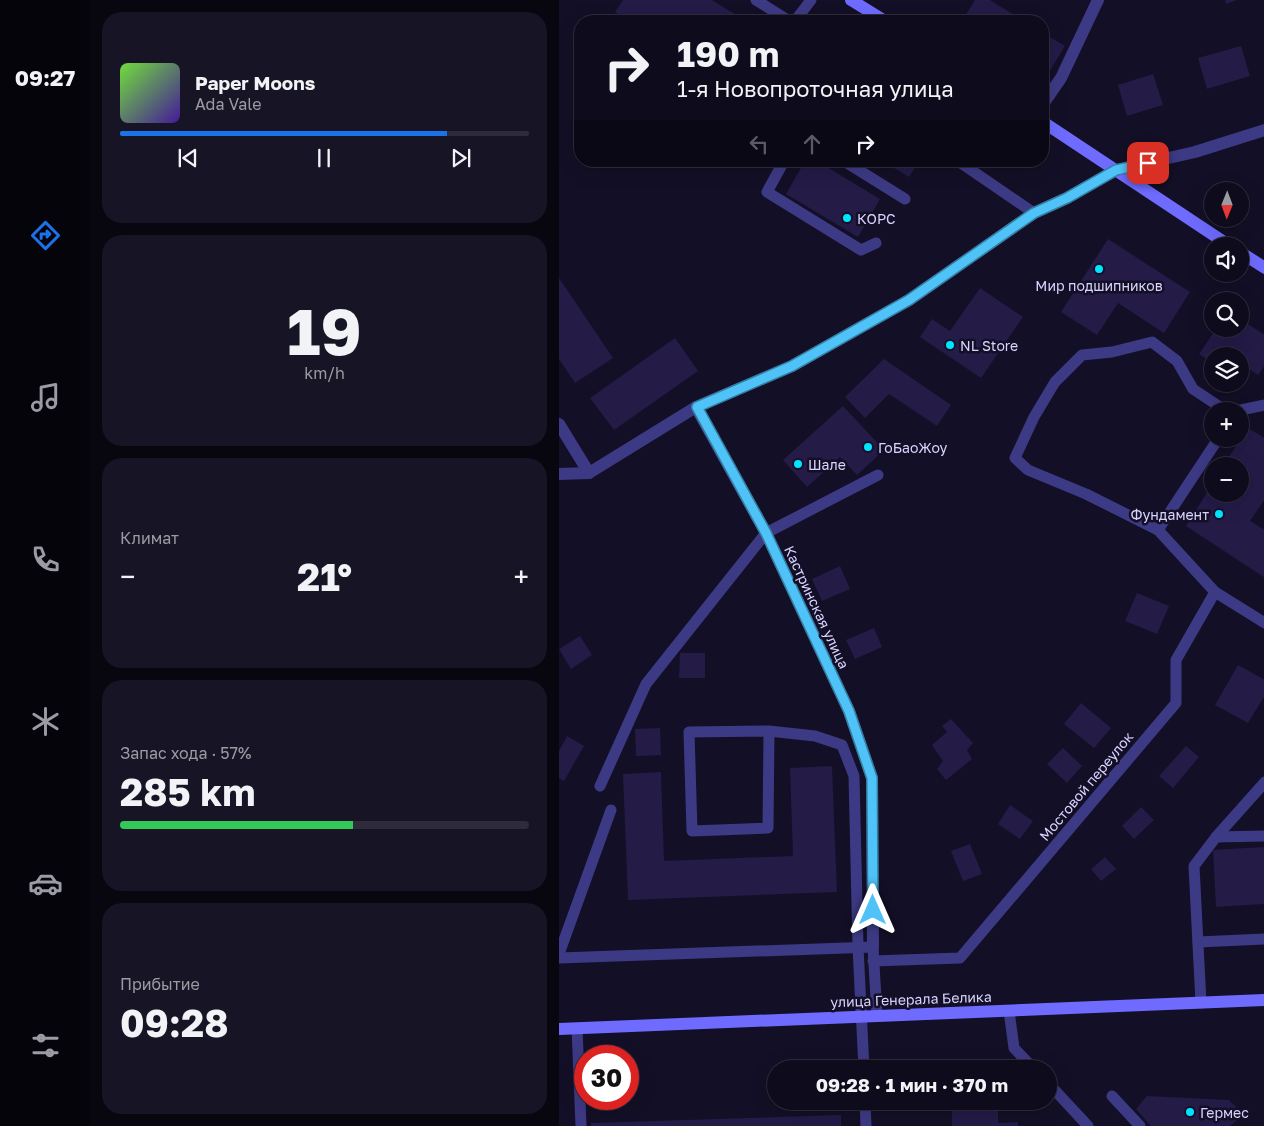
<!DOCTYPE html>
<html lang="ru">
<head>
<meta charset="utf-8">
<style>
  :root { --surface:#0e0b1c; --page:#171425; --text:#f1f3f6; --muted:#9b9ba3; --line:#2e2b3b; --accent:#1a73e8 }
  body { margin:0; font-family:"Golos Text",sans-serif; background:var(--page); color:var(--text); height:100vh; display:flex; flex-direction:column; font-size:19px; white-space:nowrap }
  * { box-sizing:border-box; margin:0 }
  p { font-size:16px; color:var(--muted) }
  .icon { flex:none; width:28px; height:28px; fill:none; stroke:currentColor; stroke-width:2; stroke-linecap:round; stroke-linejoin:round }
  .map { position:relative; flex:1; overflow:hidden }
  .drawer { display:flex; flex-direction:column; gap:12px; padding:12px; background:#08060f; width:469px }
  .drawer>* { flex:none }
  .banner { position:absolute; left:15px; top:15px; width:475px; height:152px; border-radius:20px; box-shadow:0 5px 20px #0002,0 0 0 1px var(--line); background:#0e0b1c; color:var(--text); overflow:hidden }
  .needle { width:32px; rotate:181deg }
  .tools { position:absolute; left:645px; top:182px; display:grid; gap:10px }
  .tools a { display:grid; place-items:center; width:45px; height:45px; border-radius:50%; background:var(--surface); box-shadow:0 5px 20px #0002,0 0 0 1px var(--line); font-size:25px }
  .speed { position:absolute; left:15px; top:1045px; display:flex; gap:10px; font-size:25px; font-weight:700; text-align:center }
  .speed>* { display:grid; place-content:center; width:65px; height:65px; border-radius:50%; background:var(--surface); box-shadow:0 5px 20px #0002,0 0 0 1px var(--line); line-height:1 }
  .speed .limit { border:8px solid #d22; background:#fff; color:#111 }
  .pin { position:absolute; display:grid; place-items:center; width:42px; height:42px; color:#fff; margin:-21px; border-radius:10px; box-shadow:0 2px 8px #0006 }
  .me { position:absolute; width:55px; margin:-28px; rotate:0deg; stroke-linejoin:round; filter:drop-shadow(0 0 4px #0008) }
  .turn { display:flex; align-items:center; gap:18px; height:105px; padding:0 20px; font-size:22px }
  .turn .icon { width:65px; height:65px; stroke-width:2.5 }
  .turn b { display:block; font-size:35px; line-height:42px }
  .lanes { display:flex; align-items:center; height:48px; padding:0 20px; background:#0003; justify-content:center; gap:25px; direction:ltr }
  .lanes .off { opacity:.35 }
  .big { font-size:38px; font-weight:700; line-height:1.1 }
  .drawer .tile { flex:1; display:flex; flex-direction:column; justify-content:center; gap:8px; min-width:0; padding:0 18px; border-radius:20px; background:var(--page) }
  .drawer .dial { align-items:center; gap:0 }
  .dial b { font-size:65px; line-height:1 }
  .song { display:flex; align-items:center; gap:15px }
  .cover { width:60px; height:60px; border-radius:8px; background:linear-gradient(135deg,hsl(100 70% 55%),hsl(260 70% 35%)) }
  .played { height:5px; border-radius:2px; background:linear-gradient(90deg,var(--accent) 80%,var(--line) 80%) }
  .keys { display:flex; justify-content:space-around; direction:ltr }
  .heat { display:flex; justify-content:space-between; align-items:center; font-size:28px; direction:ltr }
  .charge { height:8px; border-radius:4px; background:linear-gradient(90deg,#34c759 57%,var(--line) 0) }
  .trip { position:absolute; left:208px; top:1060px; width:290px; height:50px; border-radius:25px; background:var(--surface); box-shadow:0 5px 20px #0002,0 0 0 1px var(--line); font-weight:700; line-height:50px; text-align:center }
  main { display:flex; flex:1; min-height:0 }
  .dock { display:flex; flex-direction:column; width:90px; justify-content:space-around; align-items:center; background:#06040b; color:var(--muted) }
  .dock .icon { width:35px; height:35px }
  .dock .on { color:var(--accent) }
  .dock b { font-size:22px; color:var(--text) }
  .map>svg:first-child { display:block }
</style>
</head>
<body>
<main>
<nav class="dock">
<b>09:27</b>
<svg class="icon on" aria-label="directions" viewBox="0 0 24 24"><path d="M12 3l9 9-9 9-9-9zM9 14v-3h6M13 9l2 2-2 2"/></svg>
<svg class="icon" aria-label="music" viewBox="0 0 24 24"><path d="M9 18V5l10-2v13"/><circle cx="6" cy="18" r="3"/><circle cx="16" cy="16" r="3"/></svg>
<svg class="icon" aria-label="phone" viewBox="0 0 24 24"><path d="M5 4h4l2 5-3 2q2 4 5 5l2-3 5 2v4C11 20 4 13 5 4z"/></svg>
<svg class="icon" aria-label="climate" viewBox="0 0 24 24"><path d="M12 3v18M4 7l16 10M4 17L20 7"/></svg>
<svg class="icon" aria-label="car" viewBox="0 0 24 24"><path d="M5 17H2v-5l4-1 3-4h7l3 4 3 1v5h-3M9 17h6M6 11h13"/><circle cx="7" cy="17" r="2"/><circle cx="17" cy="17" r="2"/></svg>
<svg class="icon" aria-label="filters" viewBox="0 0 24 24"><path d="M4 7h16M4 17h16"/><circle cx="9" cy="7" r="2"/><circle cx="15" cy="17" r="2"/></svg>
</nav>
<section class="drawer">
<div class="tile">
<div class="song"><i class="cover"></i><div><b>Paper Moons</b><p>Ada Vale</p></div></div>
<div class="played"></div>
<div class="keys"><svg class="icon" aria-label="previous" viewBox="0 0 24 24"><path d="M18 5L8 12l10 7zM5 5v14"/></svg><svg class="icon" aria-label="pause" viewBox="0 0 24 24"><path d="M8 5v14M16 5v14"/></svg><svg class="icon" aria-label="next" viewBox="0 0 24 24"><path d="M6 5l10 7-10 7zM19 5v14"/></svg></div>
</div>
<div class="tile dial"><b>19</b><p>km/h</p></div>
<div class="tile"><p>Климат</p>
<div class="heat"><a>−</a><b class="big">21°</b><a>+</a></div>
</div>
<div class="tile"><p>Запас хода · 57%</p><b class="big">285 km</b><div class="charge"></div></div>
<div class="tile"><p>Прибытие</p><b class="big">09:28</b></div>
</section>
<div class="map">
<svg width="706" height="1126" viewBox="0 0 706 1126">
  <rect width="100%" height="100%" fill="#130f26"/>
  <g fill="#241b47">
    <path d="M 64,0 L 153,0 L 187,21 L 71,21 L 56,12 Z"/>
    <path d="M 416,0 L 431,0 L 465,21 L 403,21 Z"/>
    <path d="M 666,0 L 678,0 L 667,4 Z"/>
    <path d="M 484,33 L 506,46 L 484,82 Z"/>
    <path d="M 682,46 L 691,76 L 648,89 L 639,58 Z"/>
    <path d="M 594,74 L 604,105 L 568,116 L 559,85 Z"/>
    <path d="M 246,161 L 258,161 L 321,199 L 299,237 L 227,194 Z"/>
    <path d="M 324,161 L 360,161 L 350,177 Z"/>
    <path d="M 549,239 L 631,292 L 605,333 L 559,303 L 538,335 L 502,312 Z"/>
    <path d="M 0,278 L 54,358 L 16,383 L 0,359 Z"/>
    <path d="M 421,288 L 464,317 L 422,378 L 361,337 L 373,319 L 391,331 Z"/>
    <path d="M 681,319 L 706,335 L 706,365 L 699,375 L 681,363 L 681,356 L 654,356 L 654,363 L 640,354 L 657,329 L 669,337 L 675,329 L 681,329 Z"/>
    <path d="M 116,338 L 139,371 L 55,430 L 31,398 Z"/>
    <path d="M 325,359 L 392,405 L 378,426 L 330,394 L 306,418 L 286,397 Z"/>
    <path d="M 284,406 L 325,450 L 298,475 L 281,457 L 248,487 L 224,460 Z"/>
    <path d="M 689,428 L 706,438 L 706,499 L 691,521 L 706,530 L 706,578 L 627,526 L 654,483 L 654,494 L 681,494 L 681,466 L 664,466 Z"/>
    <path d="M 281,566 L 291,589 L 263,601 L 253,579 Z"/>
    <path d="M 578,593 L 610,606 L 598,634 L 566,621 Z"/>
    <path d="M 315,628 L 323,647 L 296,659 L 287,640 Z"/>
    <path d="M 21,636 L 33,655 L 12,669 L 0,649 Z"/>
    <path d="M 121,653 L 146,653 L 146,678 L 120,678 Z"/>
    <path d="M 679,665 L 706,680 L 706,695 L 689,723 L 656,705 Z"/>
    <path d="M 522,703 L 552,728 L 535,748 L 505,724 Z"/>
    <path d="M 392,719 L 414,743 L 408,750 L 413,759 L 387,780 L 378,769 L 384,761 L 373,745 L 388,732 L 383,726 Z"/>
    <path d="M 101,728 L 102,755 L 77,756 L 76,729 Z"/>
    <path d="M 8,736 L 25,746 L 5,781 L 0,778 L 0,751 Z"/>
    <path d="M 627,746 L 640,757 L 614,788 L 600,776 Z"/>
    <path d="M 504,748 L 523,766 L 508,783 L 488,764 Z"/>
    <path d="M 273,766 L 278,892 L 69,900 L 64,774 L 102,772 L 105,861 L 234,856 L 231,768 Z"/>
    <path d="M 451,805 L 474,821 L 461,839 L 439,824 Z"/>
    <path d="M 582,807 L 595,820 L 575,839 L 563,826 Z"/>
    <path d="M 411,844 L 423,874 L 404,881 L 392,851 Z"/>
    <path d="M 706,847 L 706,904 L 657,907 L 654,850 Z"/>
    <path d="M 546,857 L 557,869 L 542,881 L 532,869 Z"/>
    <path d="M 588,1096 L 670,1100 L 684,1115 L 671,1126 L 592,1126 L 577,1109 Z"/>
    <path d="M 393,1107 L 439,1107 L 439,1123 L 459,1122 L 459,1126 L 393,1126 Z"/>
    <path d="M 282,1115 L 282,1126 L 32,1126 L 32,1123 Z"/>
  </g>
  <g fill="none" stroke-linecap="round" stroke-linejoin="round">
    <g stroke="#3d3a85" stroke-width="11">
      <path d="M 197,0 L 230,21"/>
      <path d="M 236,21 L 252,0"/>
      <path d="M 225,161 L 208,192 L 302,250 L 317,243"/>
      <path d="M 285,161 L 346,199"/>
      <path d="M 399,161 L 475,213"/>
      <path d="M 677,411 L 706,405"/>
      <path d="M 659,439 L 599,530 L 656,592 L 706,623"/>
      <path d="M 599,530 L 527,494 L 469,470 L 456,458 L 475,417 L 496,382 L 523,355 L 553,352 L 593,342 L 618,361 L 634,389 L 667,411"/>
      <path d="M 210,731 L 209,828 L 133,831 L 130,732 L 210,731 L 256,736 L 283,745 L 295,776 L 299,947 L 305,1069"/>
      <path d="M 41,786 L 87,684 L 207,533 L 319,475"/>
      <path d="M 657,837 L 706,836"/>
      <path d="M 639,942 L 706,939"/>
      <path d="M 0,954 L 52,810"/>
      <path d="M 0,958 L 314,947 L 318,1016"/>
      <path d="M 314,961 L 401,958 L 617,703 L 617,660 L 656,592"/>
      <path d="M 642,1003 L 635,866 L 657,837 L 706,782"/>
      <path d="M 450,1011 L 455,1048 L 475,1069"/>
      <path d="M 18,1028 L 22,1126"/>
      <path d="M 489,1083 L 529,1126"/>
      <path d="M 553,1096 L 581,1126"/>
      <path d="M 306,1101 L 307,1126"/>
    </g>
    <g stroke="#3d3a85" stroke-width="12">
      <path d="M 484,104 L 502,78 L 539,0"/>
      <path d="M 137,407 L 233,366 L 350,300 L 475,213 L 508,198 L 557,170 L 636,152 L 706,130"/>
      <path d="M 0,424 L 30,473 L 137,407 L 207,533 L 290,711 L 313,778 L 314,947"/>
      <path d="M 0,474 L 30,473"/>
    </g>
    <g stroke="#6f6bff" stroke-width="12">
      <path d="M 292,0 L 326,21"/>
      <path d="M 484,122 L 671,246"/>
      <path d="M 681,252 L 706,268"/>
      <path d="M 0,1029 L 706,1000"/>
    </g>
  </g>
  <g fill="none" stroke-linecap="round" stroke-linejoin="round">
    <g stroke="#337fa1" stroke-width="12">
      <path id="route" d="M 314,910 L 313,778 L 290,711 L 207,533 L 138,407 L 233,366 L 350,300 L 475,213 L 508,198 L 557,170 L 589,163"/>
    </g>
    <use href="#route" stroke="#4fc3f7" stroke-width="9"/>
  </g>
  <g fill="#00e5ff" stroke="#130f26" stroke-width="2">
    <circle cx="288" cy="218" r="5"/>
    <circle cx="540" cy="269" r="5"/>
    <circle cx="391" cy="345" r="5"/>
    <circle cx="309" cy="447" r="5"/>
    <circle cx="239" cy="464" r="5"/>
    <circle cx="660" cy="514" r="5"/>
    <circle cx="631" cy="1112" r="5"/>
  </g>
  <g text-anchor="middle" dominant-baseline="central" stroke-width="5" stroke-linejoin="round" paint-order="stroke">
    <g font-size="14" fill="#d9d4ff" stroke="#130f26" text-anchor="start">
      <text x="298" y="218">КОРС</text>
      <text x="540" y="285" text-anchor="middle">Мир подшипников</text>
      <text x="401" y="345">NL Store</text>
      <text x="319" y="447">ГоБаоЖоу</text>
      <text x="249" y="464">Шале</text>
      <text x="650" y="514" text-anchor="end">Фундамент</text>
      <text x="641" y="1112">Гермес</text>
    </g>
    <g font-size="14" fill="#d9d4ff" stroke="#130f26">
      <text transform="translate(258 607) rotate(65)">Кастринская улица</text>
      <text transform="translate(527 786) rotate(-50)">Мостовой переулок</text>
      <text transform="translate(352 999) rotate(-2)">улица Генерала Белика</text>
    </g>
  </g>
</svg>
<div class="tools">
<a><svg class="needle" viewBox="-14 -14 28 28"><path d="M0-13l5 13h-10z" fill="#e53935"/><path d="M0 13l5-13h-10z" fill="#9b9ba3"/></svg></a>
<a><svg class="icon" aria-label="sound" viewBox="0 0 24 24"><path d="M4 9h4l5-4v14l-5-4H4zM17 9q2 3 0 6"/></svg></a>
<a><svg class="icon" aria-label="search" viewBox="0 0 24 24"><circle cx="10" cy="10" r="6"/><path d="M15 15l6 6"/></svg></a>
<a><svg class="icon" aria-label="layers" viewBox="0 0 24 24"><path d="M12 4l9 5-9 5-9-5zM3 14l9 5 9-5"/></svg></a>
<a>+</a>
<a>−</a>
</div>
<div class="speed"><div class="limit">30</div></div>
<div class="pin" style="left:589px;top:163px;background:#d93025"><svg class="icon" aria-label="arrive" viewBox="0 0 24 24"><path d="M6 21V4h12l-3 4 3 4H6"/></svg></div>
<svg class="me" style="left:314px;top:910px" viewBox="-20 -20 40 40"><path d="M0-17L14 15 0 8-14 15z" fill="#4fc3f7" stroke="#fff" stroke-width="4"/></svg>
<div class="trip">09:28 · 1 мин · 370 m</div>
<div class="banner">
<div class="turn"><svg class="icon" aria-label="right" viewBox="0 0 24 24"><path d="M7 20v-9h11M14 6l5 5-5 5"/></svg><div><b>190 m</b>1-я Новопроточная улица</div></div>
<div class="lanes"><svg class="icon off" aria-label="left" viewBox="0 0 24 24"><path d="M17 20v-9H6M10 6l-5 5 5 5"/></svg><svg class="icon off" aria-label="ahead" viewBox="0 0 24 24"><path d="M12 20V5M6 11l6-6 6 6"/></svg><svg class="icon" aria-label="right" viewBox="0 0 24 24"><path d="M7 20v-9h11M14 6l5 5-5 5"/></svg></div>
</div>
</div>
</main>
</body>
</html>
